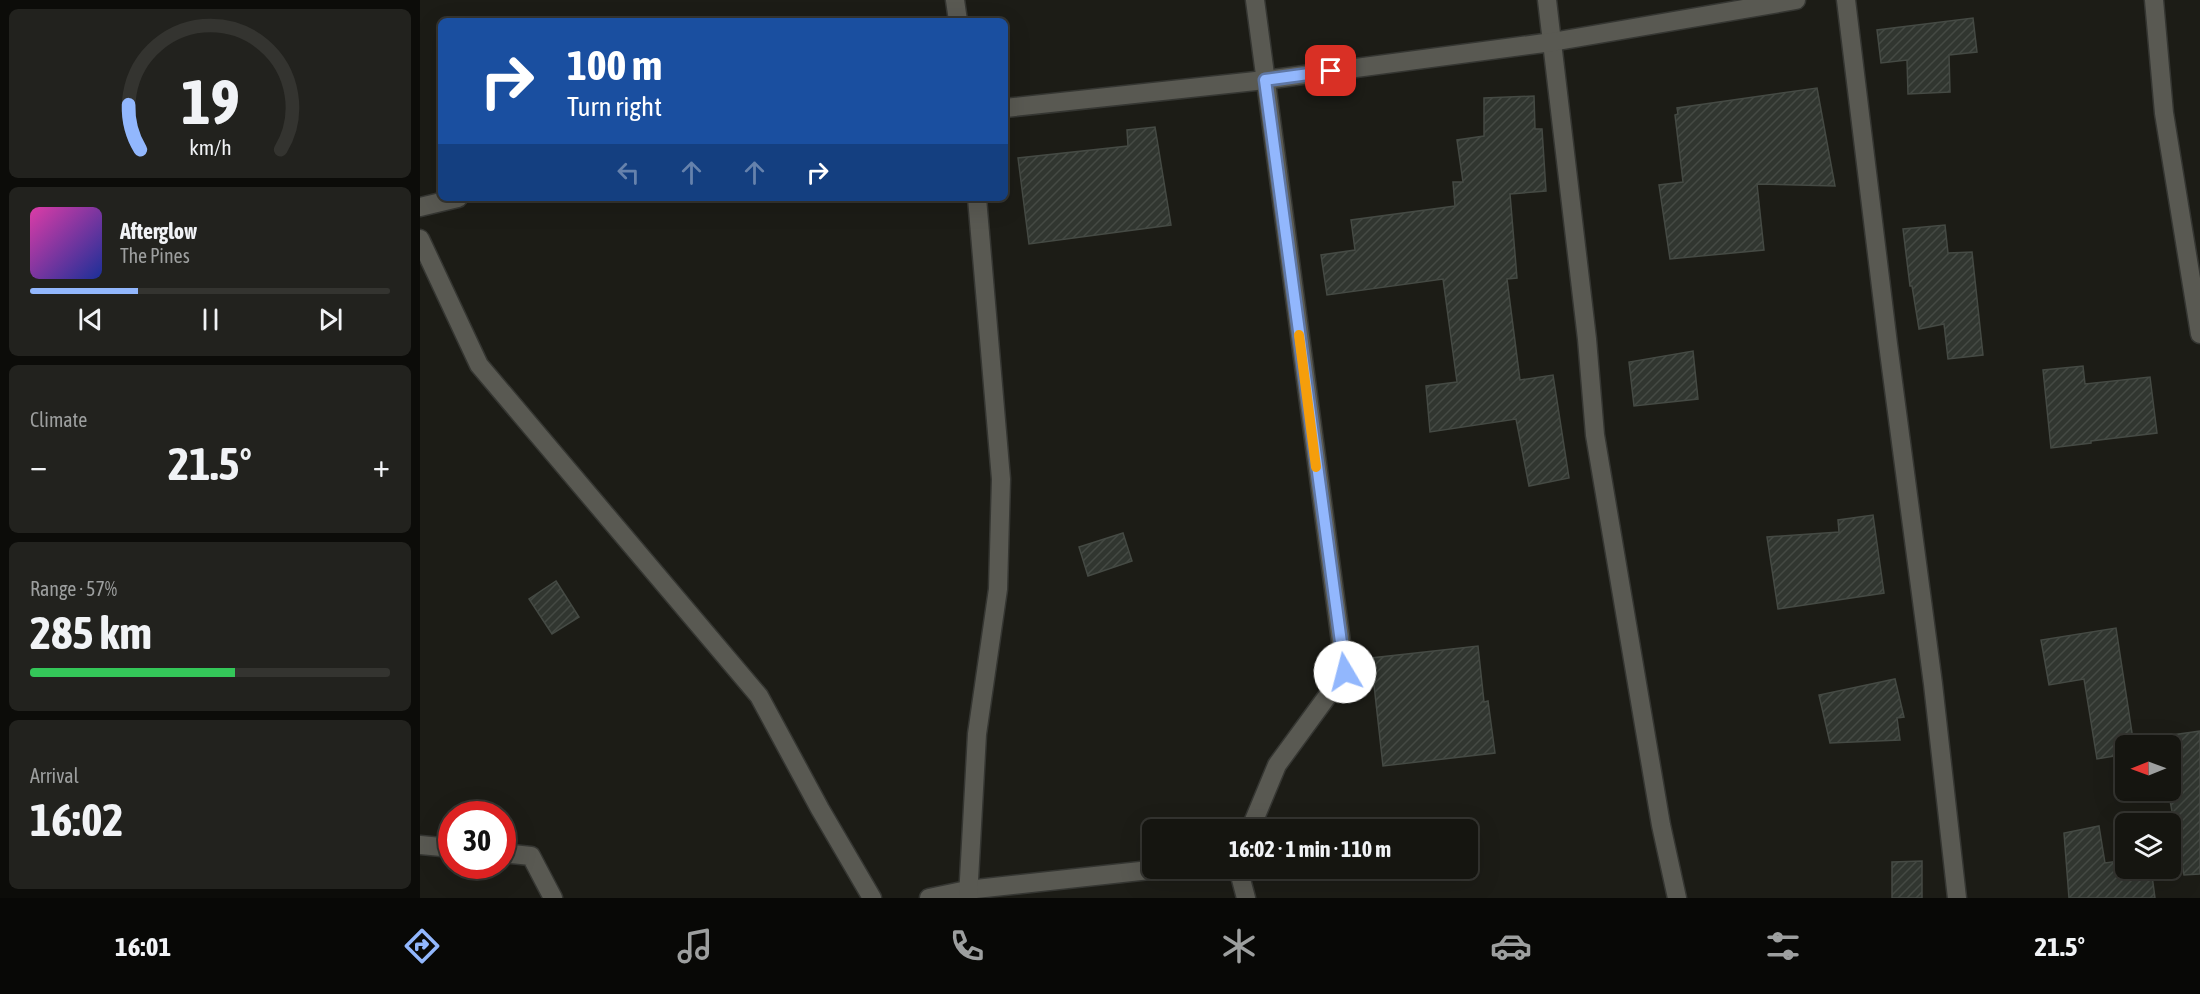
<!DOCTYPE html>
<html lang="en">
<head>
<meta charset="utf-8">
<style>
  :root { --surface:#151510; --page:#22221e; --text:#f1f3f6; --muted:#9d9f9f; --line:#343430; --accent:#92b7fd }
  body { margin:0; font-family:"Asap Condensed",sans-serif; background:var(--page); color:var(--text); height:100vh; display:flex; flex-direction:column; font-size:22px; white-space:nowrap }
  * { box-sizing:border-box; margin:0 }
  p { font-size:20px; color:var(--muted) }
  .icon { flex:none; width:33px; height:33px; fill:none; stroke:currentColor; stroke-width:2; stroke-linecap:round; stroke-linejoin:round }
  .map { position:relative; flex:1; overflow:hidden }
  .sheet { display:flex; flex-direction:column; gap:9px; padding:9px; background:#0c0c09; width:420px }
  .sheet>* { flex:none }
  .top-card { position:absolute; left:18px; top:18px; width:570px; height:183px; border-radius:9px; box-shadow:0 6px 24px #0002,0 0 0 2px var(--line); background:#1a4fa0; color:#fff; overflow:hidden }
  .needle { width:39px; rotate:269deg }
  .tools { position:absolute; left:1695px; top:735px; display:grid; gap:12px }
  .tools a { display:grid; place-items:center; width:66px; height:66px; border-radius:9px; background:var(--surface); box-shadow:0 6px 24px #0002,0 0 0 2px var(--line); font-size:30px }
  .speed { position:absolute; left:18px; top:801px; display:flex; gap:12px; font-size:30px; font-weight:700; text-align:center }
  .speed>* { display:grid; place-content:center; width:78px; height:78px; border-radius:50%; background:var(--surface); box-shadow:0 6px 24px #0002,0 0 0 2px var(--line); line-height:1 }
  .speed .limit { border:9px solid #d22; background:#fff; color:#111 }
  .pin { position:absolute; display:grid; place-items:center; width:51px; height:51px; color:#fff; margin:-26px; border-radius:12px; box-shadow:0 3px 9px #0006 }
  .me { position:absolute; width:66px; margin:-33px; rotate:352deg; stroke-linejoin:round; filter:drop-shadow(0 0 4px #0008) }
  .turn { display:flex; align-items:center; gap:21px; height:126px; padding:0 30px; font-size:27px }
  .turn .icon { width:78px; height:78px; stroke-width:2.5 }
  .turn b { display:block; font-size:42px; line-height:51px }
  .lanes { display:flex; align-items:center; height:57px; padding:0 30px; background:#0003; justify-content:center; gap:30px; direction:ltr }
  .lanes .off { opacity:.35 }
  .big { font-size:45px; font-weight:700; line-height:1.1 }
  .sheet .widget { flex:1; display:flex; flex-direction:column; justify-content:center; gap:9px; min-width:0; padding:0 21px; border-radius:9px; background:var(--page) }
  .sheet .dial { align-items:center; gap:0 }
  .dial svg { height:156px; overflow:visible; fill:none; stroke:var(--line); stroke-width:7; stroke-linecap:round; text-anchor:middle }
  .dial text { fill:var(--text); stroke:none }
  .song { display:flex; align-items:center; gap:18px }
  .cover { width:72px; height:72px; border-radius:9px; background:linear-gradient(135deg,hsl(320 70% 55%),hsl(230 70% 35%)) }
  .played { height:6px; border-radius:3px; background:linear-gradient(90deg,var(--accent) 30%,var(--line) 30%) }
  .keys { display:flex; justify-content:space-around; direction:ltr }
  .heat { display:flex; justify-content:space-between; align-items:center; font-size:33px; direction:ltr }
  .charge { height:9px; border-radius:4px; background:linear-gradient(90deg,#34c759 57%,var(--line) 0) }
  .trip { position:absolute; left:722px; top:819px; width:336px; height:60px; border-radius:9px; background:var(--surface); box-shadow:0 6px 24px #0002,0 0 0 2px var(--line); font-weight:700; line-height:60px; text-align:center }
  .tab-bar { display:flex; height:96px; justify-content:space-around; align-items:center; background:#080806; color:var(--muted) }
  .tab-bar .icon { width:42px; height:42px }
  .tab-bar .active { color:var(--accent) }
  .tab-bar b { font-size:27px; color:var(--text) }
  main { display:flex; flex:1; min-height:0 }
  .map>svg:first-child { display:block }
</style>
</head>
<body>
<main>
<section class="sheet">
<div class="widget dial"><svg viewBox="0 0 100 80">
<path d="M14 69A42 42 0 1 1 86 69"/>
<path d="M14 69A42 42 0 0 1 8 46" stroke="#92b7fd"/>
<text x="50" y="56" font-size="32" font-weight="700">19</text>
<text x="50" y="72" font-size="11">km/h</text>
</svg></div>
<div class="widget">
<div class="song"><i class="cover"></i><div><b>Afterglow</b><p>The Pines</p></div></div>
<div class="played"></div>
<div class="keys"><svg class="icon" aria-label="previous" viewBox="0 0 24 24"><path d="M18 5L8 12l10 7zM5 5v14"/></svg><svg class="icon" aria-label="pause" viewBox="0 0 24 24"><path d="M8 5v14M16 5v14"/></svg><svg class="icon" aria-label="next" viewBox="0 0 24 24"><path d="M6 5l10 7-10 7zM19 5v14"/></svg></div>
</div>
<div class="widget"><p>Climate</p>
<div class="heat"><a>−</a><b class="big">21.5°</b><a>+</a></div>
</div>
<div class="widget"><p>Range · 57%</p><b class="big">285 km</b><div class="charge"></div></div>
<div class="widget"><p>Arrival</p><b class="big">16:02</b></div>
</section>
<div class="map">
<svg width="1780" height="898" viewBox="0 0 1780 898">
  <defs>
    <pattern id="building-hatch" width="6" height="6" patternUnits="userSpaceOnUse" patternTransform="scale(1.5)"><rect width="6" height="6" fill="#313630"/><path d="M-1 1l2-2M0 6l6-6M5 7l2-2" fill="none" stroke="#454a44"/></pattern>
  </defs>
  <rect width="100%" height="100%" fill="#1c1c16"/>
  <g fill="url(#building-hatch)" stroke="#454a44" stroke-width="1.5">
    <path d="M 1553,18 L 1557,52 L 1529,55 L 1530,92 L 1488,94 L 1487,60 L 1461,63 L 1457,30 Z"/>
    <path d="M 1397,88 L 1415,186 L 1337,184 L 1344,250 L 1250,259 L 1239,185 L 1263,182 L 1255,115 L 1258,114 L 1257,108 Z"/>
    <path d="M 1114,96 L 1115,129 L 1122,129 L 1126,191 L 1090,194 L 1097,278 L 1087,279 L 1100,380 L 1133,375 L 1149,478 L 1109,486 L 1096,419 L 1010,432 L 1006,386 L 1037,382 L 1023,279 L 907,295 L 901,255 L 935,250 L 931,220 L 1035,206 L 1033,182 L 1043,182 L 1037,140 L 1064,136 L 1064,98 Z"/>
    <path d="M 735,127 L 751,225 L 609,244 L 598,158 L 708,146 L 707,130 Z"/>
    <path d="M 1525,225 L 1528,253 L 1552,252 L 1563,355 L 1528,359 L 1524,324 L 1499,329 L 1492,286 L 1490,286 L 1483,229 Z"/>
    <path d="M 1273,351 L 1278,399 L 1214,406 L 1209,362 Z"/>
    <path d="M 1663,366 L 1665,384 L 1730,377 L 1737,433 L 1671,441 L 1671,443 L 1631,448 L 1623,370 Z"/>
    <path d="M 1453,515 L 1464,593 L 1358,609 L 1347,537 L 1419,532 L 1418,520 Z"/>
    <path d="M 703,533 L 712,561 L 668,576 L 659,547 Z"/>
    <path d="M 136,581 L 159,617 L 132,634 L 109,599 Z"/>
    <path d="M 1696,628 L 1714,746 L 1706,746 L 1706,754 L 1677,759 L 1664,679 L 1629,685 L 1621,640 Z"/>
    <path d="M 1058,646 L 1064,702 L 1068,701 L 1075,753 L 963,766 L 951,658 Z"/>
    <path d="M 1475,679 L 1484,717 L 1477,718 L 1480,740 L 1410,743 L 1399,695 Z"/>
    <path d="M 1780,731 L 1780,874 L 1764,875 L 1748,790 L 1750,790 L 1750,746 L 1740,746 L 1738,737 Z"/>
    <path d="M 1679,826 L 1685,863 L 1706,860 L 1706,868 L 1731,868 L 1735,898 L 1649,898 L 1644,833 Z"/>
    <path d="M 1502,861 L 1502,898 L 1472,898 L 1472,862 Z"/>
  </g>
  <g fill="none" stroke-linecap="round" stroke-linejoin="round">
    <g stroke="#353632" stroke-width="21">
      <g id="minor">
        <path d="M 535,0 L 538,21"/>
        <path d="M 1127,0 L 1167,339 L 1175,435 L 1241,825 L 1257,898"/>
        <path d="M 1426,0 L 1468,344 L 1513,684 L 1537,898"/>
        <path d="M 1734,0 L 1744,113 L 1780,334"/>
        <path d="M 585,108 L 845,80 L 1132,42 L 1376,0"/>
        <path d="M 0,207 L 38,198"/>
        <path d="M 0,239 L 59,365 L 339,696 L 400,809 L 452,898"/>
        <path d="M 830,830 L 857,765 L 925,672 L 835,0"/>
        <path d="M 0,845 L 32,848"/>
        <path d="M 82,853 L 111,856 L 133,898"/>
        <path d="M 818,868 L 826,898"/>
        <path d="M 509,898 L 547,890 L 748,868"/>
        <path d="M 548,898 L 557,734 L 578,589 L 581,479 L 557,198"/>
      </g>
    </g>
    <use href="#minor" stroke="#595952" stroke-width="18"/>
  </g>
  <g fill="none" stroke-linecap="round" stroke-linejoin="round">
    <g stroke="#5f77a4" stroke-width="15">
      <path id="route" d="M 911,71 L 845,80 L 925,672"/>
    </g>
    <use href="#route" stroke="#92b7fd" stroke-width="10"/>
    <path stroke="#f59e0b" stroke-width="10" d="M 879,335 L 896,467"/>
  </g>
</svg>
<div class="tools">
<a><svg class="needle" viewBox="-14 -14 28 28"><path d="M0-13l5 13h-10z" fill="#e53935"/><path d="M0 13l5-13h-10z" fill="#9d9f9f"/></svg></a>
<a><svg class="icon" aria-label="layers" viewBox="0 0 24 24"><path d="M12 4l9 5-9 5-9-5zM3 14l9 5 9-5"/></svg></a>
</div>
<div class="speed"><div class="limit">30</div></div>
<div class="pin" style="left:911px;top:71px;background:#d93025"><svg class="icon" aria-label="arrive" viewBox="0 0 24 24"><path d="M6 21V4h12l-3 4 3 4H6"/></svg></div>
<svg class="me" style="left:925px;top:672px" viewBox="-20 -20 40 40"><circle r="19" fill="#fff"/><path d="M0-13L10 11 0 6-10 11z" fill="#92b7fd"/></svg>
<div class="trip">16:02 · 1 min · 110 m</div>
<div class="top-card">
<div class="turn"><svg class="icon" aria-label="right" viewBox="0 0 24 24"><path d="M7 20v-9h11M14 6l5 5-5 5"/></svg><div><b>100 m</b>Turn right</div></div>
<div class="lanes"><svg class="icon off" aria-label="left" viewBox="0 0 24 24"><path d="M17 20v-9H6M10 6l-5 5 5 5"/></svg><svg class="icon off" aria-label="ahead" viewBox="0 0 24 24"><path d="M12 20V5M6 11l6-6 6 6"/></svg><svg class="icon off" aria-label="ahead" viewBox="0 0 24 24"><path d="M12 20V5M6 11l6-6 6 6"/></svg><svg class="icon" aria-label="right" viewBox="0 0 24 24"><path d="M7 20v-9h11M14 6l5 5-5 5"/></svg></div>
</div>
</div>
</main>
<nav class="tab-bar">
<b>16:01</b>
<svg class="icon active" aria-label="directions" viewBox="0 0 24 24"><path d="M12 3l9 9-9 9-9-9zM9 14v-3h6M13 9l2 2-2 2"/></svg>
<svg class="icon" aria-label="music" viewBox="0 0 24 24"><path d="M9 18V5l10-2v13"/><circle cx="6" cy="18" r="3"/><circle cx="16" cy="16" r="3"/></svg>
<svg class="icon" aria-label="phone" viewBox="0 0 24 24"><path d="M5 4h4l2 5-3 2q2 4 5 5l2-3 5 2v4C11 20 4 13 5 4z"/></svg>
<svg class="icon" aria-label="climate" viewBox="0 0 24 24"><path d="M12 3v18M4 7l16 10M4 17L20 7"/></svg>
<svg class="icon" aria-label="car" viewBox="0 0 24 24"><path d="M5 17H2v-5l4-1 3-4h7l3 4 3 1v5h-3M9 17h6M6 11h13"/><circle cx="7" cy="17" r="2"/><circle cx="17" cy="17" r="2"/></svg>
<svg class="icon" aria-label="filters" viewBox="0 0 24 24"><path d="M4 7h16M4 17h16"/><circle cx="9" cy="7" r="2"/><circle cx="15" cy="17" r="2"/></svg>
<b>21.5°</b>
</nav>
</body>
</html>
